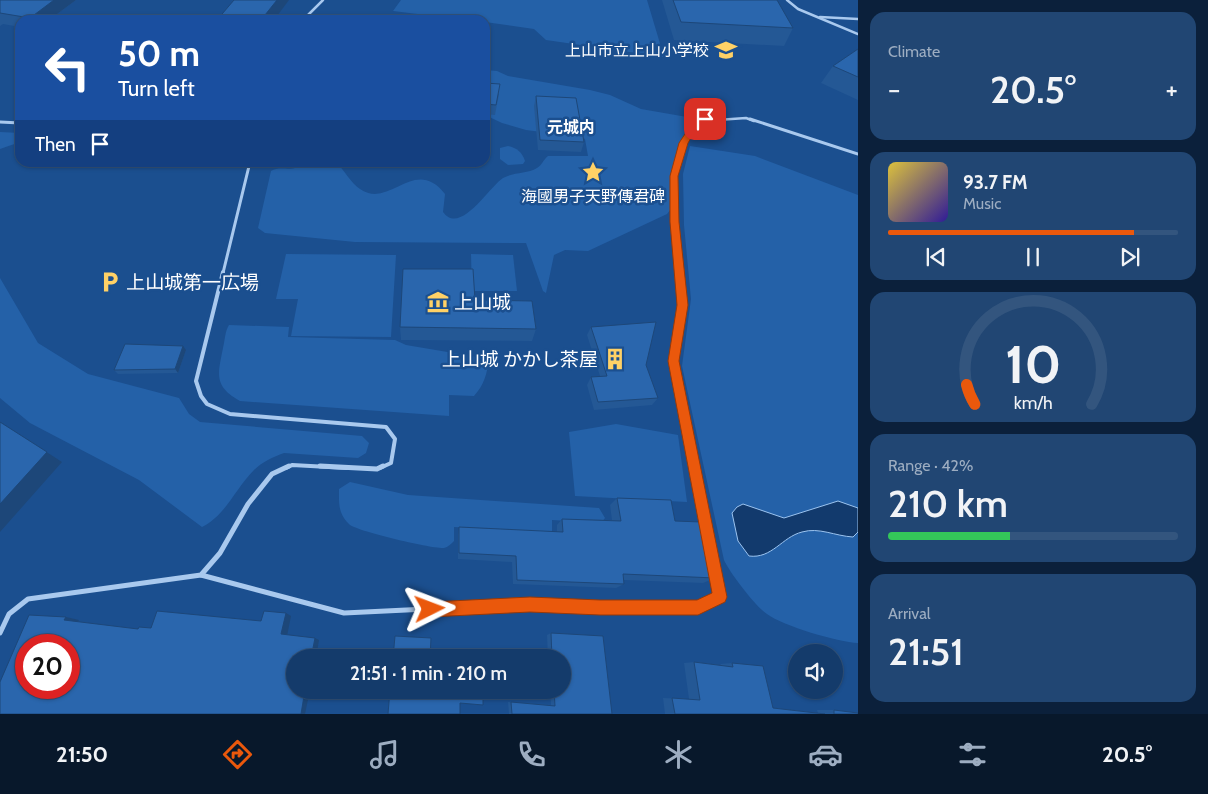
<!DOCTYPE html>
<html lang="en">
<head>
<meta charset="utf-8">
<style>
  :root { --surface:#143b6b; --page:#214673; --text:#f1f3f6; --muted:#9dadc1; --line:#33557e; --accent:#ea580c }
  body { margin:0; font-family:Cabin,"Noto Sans JP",sans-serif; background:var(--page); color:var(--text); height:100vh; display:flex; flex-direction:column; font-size:19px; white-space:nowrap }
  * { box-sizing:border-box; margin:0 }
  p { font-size:16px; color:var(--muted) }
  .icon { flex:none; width:28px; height:28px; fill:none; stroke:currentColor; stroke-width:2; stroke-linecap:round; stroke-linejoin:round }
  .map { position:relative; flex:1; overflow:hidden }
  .panel { display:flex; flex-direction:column; gap:12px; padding:12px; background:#0b203b; width:350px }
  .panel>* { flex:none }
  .banner { position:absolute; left:15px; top:15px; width:475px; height:152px; border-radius:15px; box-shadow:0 1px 4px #0004,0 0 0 1px var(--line); background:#1a4fa0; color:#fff; overflow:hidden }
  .controls { position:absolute; left:788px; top:644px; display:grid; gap:10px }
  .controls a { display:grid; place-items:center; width:55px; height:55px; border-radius:50%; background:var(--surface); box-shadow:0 1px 4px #0004,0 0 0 1px var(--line); font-size:25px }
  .speed { position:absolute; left:15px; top:634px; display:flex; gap:10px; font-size:25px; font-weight:700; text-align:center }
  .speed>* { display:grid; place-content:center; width:65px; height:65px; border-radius:50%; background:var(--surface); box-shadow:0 1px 4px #0004,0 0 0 1px var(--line); line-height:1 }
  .speed .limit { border:8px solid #d22; background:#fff; color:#111 }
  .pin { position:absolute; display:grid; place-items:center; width:42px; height:42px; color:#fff; margin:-21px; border-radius:10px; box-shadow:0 2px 8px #0006 }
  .me { position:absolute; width:55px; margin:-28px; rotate:87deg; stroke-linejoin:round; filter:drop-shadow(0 0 4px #0008) }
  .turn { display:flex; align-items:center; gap:18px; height:105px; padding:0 20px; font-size:22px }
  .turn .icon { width:65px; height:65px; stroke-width:2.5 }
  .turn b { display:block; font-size:35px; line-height:42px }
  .then { display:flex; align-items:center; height:48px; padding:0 20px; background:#0003; gap:10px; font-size:19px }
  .big { font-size:38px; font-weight:600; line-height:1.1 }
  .panel .widget { flex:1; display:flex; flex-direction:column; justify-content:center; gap:8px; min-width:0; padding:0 18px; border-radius:15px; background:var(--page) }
  .panel .dial { align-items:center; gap:0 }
  .dial svg { height:130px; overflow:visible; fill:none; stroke:var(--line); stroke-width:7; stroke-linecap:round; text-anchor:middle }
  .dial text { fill:var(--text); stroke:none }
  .song { display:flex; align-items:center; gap:15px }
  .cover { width:60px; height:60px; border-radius:8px; background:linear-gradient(135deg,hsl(50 70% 55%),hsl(250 70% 35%)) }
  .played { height:5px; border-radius:2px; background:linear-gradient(90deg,var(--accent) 85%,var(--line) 85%) }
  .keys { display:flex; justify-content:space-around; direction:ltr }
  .heat { display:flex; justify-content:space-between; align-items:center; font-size:28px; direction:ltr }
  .charge { height:8px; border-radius:4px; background:linear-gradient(90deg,#34c759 42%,var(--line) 0) }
  .trip { position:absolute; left:286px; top:649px; width:285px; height:50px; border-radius:25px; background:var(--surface); box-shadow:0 1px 4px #0004,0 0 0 1px var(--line); font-weight:600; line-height:50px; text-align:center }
  .tab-bar { display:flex; height:80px; justify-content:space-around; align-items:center; background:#08182b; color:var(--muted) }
  .tab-bar .icon { width:35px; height:35px }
  .tab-bar .active { color:var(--accent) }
  .tab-bar b { font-size:22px; color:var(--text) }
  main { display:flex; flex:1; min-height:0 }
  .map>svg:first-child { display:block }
</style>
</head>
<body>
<main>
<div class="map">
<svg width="858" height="714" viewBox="0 0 858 714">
  <rect width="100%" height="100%" fill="#1b4f8f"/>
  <g fill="#2461a8">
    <path d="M 401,0 L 647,0 L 664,57 L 546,40 L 534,29 L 485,22 L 485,20 L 467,20 L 393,11 Z"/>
    <path d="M 485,70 L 497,71 L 508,76 L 590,90 L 610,95 L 641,109 L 687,117 L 692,122 L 692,125 C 672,154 670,175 670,210 L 667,214 L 588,251 L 565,250 L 554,255 L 546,293 L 543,291 L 526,243 L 355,242 L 265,233 L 258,228 L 271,171 C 279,166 289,171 298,167 L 299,163 L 337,163 C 344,170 351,183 360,189 C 390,210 414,155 445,194 L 443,212 C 460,236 489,187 503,178 C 514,172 527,174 537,168 C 542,165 543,160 548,156 L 588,156 L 585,139 L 582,137 L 526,130 L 502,123 L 485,115 Z"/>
    <path d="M 0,132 L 20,133 L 20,142 L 0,149 Z"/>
    <path d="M 508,146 C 517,148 522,152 525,161 L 523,164 L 508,165 L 500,159 L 500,148 Z"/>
    <path d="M 690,146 L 755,156 L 858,195 L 858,643 C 838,642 783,626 767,614 C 755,606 730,573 724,560 L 682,366 L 691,299 L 684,225 L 683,174 Z"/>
    <path d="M 286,254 L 396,255 L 391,337 L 291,336 L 298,299 L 276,299 Z"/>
    <path d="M 471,254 L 513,255 L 517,291 L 472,291 Z"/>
    <path d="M 0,278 L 38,343 L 88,374 L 179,398 L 189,414 L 200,422 L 362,436 L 369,443 L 366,453 L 358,458 L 284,453 C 273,457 262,462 254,470 C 235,489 226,515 202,527 L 139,480 L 30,423 L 0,398 Z"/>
    <path d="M 229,325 L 289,327 L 288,337 L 395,340 L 406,345 L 489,359 C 487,374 484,385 474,396 L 449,395 L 449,416 L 240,401 C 213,386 218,374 223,348 C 225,340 225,331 229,325 Z"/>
    <path d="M 616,424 L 678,435 L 687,502 L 575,496 L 569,432 Z"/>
    <path d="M 350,482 L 408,495 L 599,508 L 605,518 L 601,523 L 552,520 L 552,532 L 454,527 L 454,541 C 451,544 448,547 444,548 C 433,549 355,531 349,524 C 338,513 339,504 339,489 Z"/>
  </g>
  <path fill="#123a6d" stroke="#9cc4f0" d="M 838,501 L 858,508 L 858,532 L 853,537 C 835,536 819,527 802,532 C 782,537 772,559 749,556 L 738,541 L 732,513 L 737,507 L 743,504 L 784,518 Z"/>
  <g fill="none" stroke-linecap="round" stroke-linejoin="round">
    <g stroke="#a9c9ee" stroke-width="2.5">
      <path d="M 787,0 L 798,9 L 858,34"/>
      <path d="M 820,17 L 858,19"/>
      <path d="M 303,20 L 323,0"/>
      <path d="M 703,121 L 746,118 L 754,121"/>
    </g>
    <g stroke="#a9c9ee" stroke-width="3">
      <path d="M 750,119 L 858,154"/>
      <path d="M 0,122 L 20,123"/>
      <path d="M 223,273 L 250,162"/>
      <path d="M 680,273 C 675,225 659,153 704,119"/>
    </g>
    <g stroke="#a9c9ee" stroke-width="4">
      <path d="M 223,272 L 196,381 L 201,396 L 207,404 L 230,414 L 386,427 L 395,439 L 391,463 L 380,468"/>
      <path d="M 680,272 L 683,305 L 673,361 L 694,468"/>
      <path d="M 286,468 L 292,465 L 347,468"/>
    </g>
    <g stroke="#a9c9ee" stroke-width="5">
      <path d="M 320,466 L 377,469 L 383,466"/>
      <path d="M 201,575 L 344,613 L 530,604 L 600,608 L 698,608 L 720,597 L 694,466"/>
      <path d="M 0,633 L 9,614 L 28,599 L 201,575 L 220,553 L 248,504 L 272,474 L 289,466"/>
    </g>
  </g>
  <g fill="#245895">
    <path d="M 0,0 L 76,0 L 49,20 L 20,20 L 20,27 L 3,24 L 0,26 Z"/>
    <path d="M 662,0 L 777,0 L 793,28 L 784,46 L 674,40 Z"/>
    <path d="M 858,49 L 858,100 L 821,83 L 833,66 Z"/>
    <path d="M 485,83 L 499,94 L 495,115 L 485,114 Z"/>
    <path d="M 536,96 L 584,142 L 581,152 L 538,150 L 534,106 Z"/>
    <path d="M 400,327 L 536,329 L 532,341 L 401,340 Z"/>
    <path d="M 591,327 L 646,365 L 658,398 L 652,405 L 594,410 L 587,385 L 591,377 L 600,376 L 587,335 Z"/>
    <path d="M 186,350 L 178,373 L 118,374 L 114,370 Z"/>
    <path d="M 617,498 L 675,521 L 715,578 L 703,583 L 624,580 L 624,584 L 616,588 L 513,584 L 512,562 L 458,559 L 458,534 L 459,527 L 557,532 L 557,525 L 562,519 L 612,520 L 610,505 Z"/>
    <path d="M 551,633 L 612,714 L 509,714 L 508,702 L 551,705 L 550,690 L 562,690 L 562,658 L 548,658 L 547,635 Z"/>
    <path d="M 694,662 L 721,665 L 720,664 L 732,663 L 773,708 L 818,713 L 817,710 L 834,710 L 858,714 L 665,714 L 663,698 L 689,699 L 684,663 Z"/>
  </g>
  <g fill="#1d4779">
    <path d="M 54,0 L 76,0 L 49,20 L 31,20 L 30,18 Z"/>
    <path d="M 277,0 L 289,0 L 274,20 L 261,20 Z"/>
    <path d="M 183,346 L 186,350 L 178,373 L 175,369 Z"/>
    <path d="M 0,422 L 62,462 L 0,532 Z"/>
    <path d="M 286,613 L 291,616 L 287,636 L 281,634 Z"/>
    <path d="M 66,617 L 79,620 L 77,623 L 64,620 Z"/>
    <path d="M 315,638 L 319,640 L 316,658 L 311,658 Z"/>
    <path d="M 305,690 L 310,690 L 305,714 L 301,714 Z"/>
  </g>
  <g fill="#2a66ad" stroke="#1d4779" fill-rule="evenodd">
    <path d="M 0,0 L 54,0 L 30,18 L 0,13 Z"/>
    <path d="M 234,0 L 277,0 L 261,20 L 217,20 Z"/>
    <path d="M 673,0 L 777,0 L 793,28 L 681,22 Z"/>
    <path d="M 858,49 L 858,77 L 833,66 Z"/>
    <path d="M 485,83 L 500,84 L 496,105 L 485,104 Z"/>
    <path d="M 536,96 L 576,98 L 584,142 L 540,140 Z"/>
    <path d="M 403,269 L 473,269 L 475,300 L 532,301 L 536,329 L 400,327 Z"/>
    <path d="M 656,322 L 646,365 L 658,398 L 598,402 L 591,377 L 607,376 L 591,327 Z"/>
    <path d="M 125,344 L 183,346 L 175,369 L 114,370 Z"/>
    <path d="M 0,422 L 47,452 L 0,504 Z"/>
    <path d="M 617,498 L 671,500 L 675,521 L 701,522 L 715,578 L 623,574 L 624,584 L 517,580 L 516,556 L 459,553 L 459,527 L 563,532 L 562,519 L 621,521 Z"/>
    <path d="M 157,611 L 261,621 L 264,611 L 286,613 L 281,634 L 315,638 L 311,658 L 295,658 L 295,690 L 305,690 L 301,714 L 0,714 L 0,682 L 29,615 L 66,617 L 64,620 L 138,629 L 139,627 L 151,628 ZM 26,645 L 69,645 L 69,688 L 26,688 Z"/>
    <path d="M 551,633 L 603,636 L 612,714 L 512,714 L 511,702 L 555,706 L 554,690 L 562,690 L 562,658 L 552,658 Z"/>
    <path d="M 395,636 L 431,638 L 430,658 L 393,658 Z"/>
    <path d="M 694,662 L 733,667 L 732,663 L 763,666 L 773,708 L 825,714 L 675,714 L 672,698 L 700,700 Z"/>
    <path d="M 390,690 L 483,690 L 483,705 L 460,703 L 460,714 L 388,714 Z"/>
    <path d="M 834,710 L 858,713 L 858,714 L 834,714 Z"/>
  </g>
  <path fill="#ea580c" stroke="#983908" d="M 703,117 L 709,119 L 697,128 L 688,143 L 678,176 L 679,222 L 688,305 L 679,361 L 727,597 L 725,602 L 698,615 L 600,615 L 530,612 L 430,617 L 425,614 L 423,609 L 425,604 L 430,602 L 530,597 L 600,600 L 697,600 L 712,593 L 668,361 L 677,305 L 670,222 L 670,176 L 679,143 L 691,125 Z"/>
  <defs>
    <g id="school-bare" transform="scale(1.725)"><path d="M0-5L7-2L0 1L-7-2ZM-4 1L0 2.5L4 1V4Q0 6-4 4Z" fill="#ffd166" stroke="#1b4f8f" stroke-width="2.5" paint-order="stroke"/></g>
    <g id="sight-bare" transform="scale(1.725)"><path d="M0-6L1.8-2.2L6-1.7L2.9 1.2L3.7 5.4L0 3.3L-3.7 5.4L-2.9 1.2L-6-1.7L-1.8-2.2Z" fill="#ffd166" stroke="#1b4f8f" stroke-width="2.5" paint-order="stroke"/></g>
    <g id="parking-bare" transform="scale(1.725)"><path d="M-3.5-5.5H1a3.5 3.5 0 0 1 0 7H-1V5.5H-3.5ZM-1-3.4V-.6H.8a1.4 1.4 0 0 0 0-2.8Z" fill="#ffd166" stroke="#1b4f8f" stroke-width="2.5" paint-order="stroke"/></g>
    <g id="museum-bare" transform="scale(1.725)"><path d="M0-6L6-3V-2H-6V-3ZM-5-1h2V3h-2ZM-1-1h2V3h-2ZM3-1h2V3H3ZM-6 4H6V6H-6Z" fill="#ffd166" stroke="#1b4f8f" stroke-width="2.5" paint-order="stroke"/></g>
    <g id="building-bare" transform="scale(1.725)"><path d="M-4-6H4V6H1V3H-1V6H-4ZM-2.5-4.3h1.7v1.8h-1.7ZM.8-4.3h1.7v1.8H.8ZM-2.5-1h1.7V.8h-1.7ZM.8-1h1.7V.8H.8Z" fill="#ffd166" stroke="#1b4f8f" stroke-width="2.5" paint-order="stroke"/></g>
  </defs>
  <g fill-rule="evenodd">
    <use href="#school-bare" x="726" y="50"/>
    <use href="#sight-bare" x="593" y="172"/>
    <use href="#parking-bare" x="110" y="282"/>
    <use href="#museum-bare" x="438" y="302"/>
    <use href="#building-bare" x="615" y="359"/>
  </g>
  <g text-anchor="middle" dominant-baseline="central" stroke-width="5" stroke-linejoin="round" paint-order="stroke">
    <g font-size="16" fill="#fff" stroke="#1b4f8f" text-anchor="end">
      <text x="709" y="50">上山市立上山小学校</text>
      <text x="593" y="196" text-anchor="middle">海國男子天野傳君碑</text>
    </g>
    <g font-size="16" font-weight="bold" fill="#fff" stroke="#1b4f8f">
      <text x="571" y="127">元城内</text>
    </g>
    <g font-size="19" fill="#fff" stroke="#1b4f8f" text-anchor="start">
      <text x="126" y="282">上山城第一広場</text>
      <text x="454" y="302">上山城</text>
      <text x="598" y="359" text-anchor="end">上山城 かかし茶屋</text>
    </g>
  </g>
</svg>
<div class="controls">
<a><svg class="icon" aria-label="sound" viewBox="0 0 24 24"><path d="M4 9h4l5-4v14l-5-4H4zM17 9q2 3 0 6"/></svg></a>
</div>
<div class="speed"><div class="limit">20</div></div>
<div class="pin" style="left:705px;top:119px;background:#d93025"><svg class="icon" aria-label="arrive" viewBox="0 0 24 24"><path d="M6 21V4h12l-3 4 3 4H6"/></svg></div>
<svg class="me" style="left:430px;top:609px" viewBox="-20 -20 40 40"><path d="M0-17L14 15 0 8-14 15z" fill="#ea580c" stroke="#fff" stroke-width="4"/></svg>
<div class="trip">21:51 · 1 min · 210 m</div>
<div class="banner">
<div class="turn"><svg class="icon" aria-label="left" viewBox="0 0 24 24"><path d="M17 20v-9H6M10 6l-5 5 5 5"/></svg><div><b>50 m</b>Turn left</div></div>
<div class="then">Then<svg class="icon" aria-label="arrive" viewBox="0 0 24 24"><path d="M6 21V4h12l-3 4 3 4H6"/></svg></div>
</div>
</div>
<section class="panel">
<div class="widget"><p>Climate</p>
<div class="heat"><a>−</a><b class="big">20.5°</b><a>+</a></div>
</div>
<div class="widget">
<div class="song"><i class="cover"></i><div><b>93.7 FM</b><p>Music</p></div></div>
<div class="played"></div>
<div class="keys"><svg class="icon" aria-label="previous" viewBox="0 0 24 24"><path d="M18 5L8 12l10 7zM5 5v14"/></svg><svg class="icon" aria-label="pause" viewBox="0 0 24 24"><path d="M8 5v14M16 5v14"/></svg><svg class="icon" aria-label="next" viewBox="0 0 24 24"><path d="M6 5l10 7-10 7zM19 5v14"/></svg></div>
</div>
<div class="widget dial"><svg viewBox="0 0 100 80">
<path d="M14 69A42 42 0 1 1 86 69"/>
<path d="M14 69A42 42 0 0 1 9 57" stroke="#ea580c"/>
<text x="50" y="56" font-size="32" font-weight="700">10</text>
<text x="50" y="72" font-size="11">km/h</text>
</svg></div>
<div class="widget"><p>Range · 42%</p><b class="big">210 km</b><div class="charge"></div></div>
<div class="widget"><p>Arrival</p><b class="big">21:51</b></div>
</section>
</main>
<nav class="tab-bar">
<b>21:50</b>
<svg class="icon active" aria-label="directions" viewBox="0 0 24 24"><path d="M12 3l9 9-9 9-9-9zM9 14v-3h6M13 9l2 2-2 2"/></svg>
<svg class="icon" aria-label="music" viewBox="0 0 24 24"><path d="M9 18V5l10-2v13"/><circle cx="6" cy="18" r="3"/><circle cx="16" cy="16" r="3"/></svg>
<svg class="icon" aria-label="phone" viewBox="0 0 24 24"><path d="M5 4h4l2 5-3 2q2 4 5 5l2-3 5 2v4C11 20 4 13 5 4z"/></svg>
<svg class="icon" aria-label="climate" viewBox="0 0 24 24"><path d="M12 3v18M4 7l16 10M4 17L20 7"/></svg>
<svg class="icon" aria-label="car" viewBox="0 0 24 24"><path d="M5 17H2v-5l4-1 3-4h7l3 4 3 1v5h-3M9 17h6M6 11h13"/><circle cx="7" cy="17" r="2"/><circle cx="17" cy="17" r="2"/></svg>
<svg class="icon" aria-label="filters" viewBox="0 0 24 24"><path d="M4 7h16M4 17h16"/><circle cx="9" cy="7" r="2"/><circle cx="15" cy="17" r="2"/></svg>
<b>20.5°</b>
</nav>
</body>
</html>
